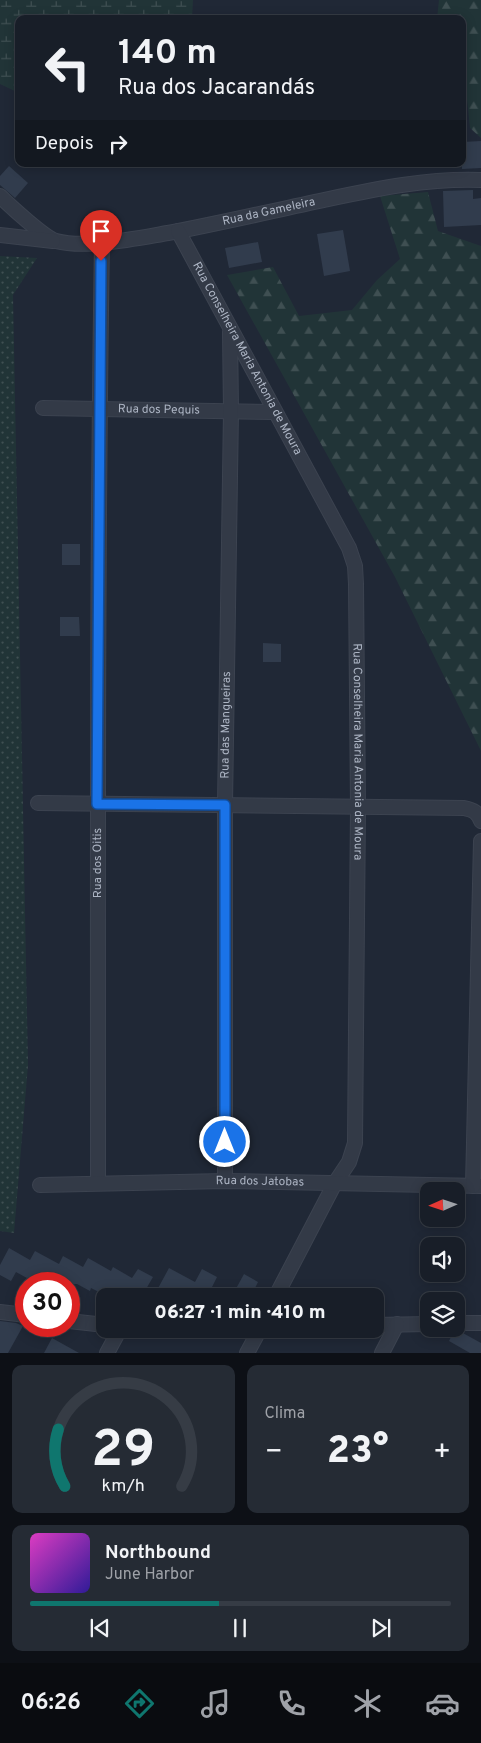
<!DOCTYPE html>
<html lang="pt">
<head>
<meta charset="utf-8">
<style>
  :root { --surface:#181e28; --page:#252b34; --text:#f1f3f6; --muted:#9fa2a8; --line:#363c45; --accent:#0f766e }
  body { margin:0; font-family:Overpass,sans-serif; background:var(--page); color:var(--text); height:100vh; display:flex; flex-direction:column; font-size:19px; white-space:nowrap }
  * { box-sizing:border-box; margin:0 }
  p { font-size:16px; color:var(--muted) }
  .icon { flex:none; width:28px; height:28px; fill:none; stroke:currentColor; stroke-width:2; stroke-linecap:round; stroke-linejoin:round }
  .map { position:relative; height:1353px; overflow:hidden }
  .drawer { display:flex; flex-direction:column; gap:12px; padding:12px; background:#0d1016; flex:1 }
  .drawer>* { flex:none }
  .banner { position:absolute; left:15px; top:15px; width:451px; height:152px; border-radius:10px; box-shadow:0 2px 12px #0003,0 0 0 1px var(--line); background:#181e28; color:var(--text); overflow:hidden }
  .needle { width:32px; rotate:267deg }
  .tools { position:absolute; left:420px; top:1182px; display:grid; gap:10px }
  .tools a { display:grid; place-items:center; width:45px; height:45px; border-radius:10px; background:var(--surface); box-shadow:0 2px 12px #0003,0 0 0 1px var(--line); font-size:25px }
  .speed { position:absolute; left:15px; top:1272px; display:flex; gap:10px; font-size:25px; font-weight:700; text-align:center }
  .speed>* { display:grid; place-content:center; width:65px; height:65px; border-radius:50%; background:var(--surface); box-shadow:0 2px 12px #0003,0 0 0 1px var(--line); line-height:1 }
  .speed .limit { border:8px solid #d22; background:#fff; color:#111 }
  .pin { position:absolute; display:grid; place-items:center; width:42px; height:42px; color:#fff; margin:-51px -21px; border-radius:50% 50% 50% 0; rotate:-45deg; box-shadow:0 0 5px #0007 }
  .pin .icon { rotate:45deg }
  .me { position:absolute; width:55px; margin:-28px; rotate:0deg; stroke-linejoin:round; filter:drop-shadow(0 0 4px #0008) }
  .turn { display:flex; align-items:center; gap:18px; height:105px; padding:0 20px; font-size:22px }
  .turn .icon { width:65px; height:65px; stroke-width:2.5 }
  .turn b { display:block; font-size:35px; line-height:42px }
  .then { display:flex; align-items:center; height:48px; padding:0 20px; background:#0003; gap:10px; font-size:19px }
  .big { font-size:38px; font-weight:800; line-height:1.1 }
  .drawer .widget { flex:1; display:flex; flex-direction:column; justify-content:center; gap:8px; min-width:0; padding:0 18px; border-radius:10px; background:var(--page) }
  .drawer .dial { align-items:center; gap:0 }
  .dial svg { height:130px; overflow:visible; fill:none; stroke:var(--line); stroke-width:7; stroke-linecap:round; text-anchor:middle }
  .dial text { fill:var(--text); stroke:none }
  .song { display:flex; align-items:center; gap:15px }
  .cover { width:60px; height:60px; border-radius:8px; background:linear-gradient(135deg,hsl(310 70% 55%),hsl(250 70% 35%)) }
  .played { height:5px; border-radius:2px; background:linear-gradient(90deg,var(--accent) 45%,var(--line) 45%) }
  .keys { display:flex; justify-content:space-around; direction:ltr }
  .heat { display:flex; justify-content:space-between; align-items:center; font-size:28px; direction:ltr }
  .drawer .tiles { flex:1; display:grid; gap:12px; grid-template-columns:1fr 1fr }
  .widget:last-child { grid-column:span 2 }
  .trip { position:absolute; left:96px; top:1288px; width:288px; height:50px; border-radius:10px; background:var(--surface); box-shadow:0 2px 12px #0003,0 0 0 1px var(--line); font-weight:800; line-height:50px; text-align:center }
  .tab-bar { display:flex; height:80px; justify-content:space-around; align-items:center; background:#0a0c10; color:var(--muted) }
  .tab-bar .icon { width:35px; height:35px }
  .tab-bar .current { color:var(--accent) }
  .tab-bar b { font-size:22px; color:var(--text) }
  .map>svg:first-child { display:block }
</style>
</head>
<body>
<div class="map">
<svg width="481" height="1353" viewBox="0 0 481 1353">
  <defs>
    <pattern id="grass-dots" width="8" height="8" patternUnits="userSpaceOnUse" patternTransform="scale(1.25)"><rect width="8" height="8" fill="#213437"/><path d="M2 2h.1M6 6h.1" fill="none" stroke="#3f4f52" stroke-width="1.8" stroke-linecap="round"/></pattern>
    <pattern id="forest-firs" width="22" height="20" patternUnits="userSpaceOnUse" patternTransform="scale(1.25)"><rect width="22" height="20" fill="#213437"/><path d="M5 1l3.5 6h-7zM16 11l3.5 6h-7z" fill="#3f4f52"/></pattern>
    <pattern id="wetland-marsh" width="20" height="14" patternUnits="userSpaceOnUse" patternTransform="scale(1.25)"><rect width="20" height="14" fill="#213437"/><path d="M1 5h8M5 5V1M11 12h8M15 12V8" fill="none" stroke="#3f4f52"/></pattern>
  </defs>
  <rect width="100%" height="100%" fill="#202836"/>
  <path fill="url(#grass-dots)" d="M 0,256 L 37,258 L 13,295 L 28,1065 L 14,1233 L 0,1231 Z"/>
  <g fill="url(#forest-firs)">
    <path d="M 439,0 L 481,0 L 481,138 L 470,128 L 463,60 L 462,19 L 437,19 Z"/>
    <path d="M 428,192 L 438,231 L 481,246 L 481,751 L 395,577 L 227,275 L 273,267 L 299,316 L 352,310 L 377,280 L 400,259 L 380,196 Z"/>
  </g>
  <path fill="url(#wetland-marsh)" d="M 0,0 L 193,0 L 192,19 L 19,19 L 19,93 L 0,84 Z"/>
  <g fill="#313c4d">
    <path d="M 481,141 L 481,168 L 462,169 L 462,142 Z"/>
    <path d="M 9,166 L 28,183 L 15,198 L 0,185 L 0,176 Z"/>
    <path d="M 473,190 L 473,199 L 481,198 L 481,225 L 444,227 L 443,191 Z"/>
    <path d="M 343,230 L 350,271 L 324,276 L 317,234 Z"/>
    <path d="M 258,242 L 262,262 L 229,268 L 225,248 Z"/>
    <rect x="62" y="544" width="18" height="21"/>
    <path d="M 60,617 L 79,617 L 80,636 L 60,636 Z"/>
    <path d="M 263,643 L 281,644 L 281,662 L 263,662 Z"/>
    <path d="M 9,1248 L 30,1260 L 35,1251 L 59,1264 L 63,1256 L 83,1267 L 88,1258 L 111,1271 L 113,1267 L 132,1278 L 138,1269 L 153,1277 L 142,1296 L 130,1296 L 119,1291 L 116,1296 L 107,1296 L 91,1288 L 90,1291 L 77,1284 L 56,1284 L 41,1275 L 36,1283 L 16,1272 L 11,1281 L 0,1275 L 0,1265 Z"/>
    <path d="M 169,1268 L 195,1282 L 202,1269 L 217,1277 L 210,1291 L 219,1296 L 187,1296 L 189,1293 L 178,1287 L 173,1296 L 163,1296 L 156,1292 Z"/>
    <path d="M 244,1274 L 258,1282 L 251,1296 L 232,1296 Z"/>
    <path d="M 0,1321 L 16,1323 L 23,1326 L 8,1353 L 0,1353 Z"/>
    <path d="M 454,1331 L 461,1332 L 481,1343 L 481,1353 L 470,1353 L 449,1341 Z"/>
    <path d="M 52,1338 L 79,1353 L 44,1353 Z"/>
  </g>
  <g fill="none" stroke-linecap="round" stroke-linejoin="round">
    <g stroke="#3c4350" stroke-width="16">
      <g id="minor">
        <path id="s1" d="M 0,196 C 10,206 45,238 56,241 C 86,249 138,238 168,233 C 221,223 272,211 324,200 C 376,189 427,178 481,180"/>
        <path id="s2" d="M 178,231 L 349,548 L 355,566 L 356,584 L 358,807 L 355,1143 L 349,1162 L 335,1183 L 276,1296"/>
        <path d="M 0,235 L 53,241"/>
        <path id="s3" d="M 43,408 L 274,412"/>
        <path d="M 38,803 L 464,808 C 473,810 478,812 481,821"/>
        <path id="s4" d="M 225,1181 L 225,805 L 231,411 L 230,332"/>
        <path id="s5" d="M 98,1183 C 98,869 97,556 102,242"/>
        <path id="s6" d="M 40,1185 L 225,1181 L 481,1186"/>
        <path d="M 473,1186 L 481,841"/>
        <path d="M 0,1312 L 26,1315"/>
        <path d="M 69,1321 L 105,1325"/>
        <path d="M 456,1323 L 481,1323"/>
        <path d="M 375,1325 L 429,1324"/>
        <path d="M 107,1353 L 120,1329"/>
        <path d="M 247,1353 L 260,1329"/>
        <path d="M 382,1353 L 397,1324"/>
      </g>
    </g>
    <use href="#minor" stroke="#333a47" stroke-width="14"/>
  </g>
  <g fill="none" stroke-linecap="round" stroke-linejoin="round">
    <g stroke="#114b97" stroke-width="12">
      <path id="route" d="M 101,261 L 97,804 L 225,805 L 225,1142"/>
    </g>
    <use href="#route" stroke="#1a73e8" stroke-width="9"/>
  </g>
  <g text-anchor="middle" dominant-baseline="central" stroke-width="5" stroke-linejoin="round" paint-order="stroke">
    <g font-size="12" fill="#adb5c4" stroke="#191f2b">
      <text stroke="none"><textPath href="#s1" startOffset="288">Rua da Gameleira</textPath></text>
      <text stroke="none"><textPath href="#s2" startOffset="145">Rua Conselheira Maria Antonia de Moura</textPath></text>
      <text stroke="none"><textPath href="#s3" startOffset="116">Rua dos Pequis</textPath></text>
      <text stroke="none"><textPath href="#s4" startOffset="456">Rua das Mangueiras</textPath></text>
      <text stroke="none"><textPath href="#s2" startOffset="565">Rua Conselheira Maria Antonia de Moura</textPath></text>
      <text stroke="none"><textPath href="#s5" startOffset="320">Rua dos Oitis</textPath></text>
      <text stroke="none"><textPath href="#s6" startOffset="220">Rua dos Jatobas</textPath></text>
    </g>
  </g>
</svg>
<div class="tools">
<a><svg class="needle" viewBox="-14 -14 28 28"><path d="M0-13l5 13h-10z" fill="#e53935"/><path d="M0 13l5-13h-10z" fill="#9fa2a8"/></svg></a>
<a><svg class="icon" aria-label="sound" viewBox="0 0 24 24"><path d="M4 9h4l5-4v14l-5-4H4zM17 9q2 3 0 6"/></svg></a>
<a><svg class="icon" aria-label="layers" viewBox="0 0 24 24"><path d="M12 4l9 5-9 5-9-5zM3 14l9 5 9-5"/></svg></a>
</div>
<div class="speed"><div class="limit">30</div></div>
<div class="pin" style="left:101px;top:261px;background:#d93025"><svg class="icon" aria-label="arrive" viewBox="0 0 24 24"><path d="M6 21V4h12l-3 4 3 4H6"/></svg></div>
<svg class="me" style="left:225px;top:1142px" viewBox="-20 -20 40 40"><circle r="17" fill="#1a73e8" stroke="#fff" stroke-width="3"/><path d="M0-11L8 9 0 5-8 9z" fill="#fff"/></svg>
<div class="trip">06:27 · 1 min · 410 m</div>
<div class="banner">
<div class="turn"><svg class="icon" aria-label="left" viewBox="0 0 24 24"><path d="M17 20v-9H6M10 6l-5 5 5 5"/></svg><div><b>140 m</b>Rua dos Jacarandás</div></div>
<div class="then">Depois<svg class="icon" aria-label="right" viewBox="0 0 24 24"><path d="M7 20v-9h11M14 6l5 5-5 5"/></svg></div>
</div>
</div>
<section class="drawer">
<div class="tiles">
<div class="widget dial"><svg viewBox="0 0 100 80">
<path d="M14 69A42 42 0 1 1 86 69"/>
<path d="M14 69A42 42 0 0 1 10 34" stroke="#0f766e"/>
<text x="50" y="56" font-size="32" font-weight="700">29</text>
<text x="50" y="72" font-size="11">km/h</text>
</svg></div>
<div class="widget"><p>Clima</p>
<div class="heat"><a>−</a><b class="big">23°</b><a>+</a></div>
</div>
<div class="widget">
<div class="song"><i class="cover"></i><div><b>Northbound</b><p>June Harbor</p></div></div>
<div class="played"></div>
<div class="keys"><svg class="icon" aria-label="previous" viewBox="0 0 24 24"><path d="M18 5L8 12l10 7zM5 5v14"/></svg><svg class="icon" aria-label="pause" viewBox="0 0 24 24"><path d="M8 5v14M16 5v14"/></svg><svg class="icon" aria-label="next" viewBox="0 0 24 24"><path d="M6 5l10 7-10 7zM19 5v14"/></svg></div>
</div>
</div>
</section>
<nav class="tab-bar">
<b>06:26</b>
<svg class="icon current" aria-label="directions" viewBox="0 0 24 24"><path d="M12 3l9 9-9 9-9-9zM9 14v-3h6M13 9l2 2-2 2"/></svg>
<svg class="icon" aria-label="music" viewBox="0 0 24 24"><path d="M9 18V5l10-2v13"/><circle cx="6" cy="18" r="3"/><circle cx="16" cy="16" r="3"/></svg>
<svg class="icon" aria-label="phone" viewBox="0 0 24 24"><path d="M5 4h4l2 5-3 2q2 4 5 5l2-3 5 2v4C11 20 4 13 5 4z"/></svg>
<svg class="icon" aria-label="climate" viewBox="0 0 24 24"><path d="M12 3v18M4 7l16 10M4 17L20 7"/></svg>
<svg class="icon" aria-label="car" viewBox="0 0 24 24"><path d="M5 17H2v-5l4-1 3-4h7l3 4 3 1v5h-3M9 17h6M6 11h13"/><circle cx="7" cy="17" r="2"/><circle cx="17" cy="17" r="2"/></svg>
</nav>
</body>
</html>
